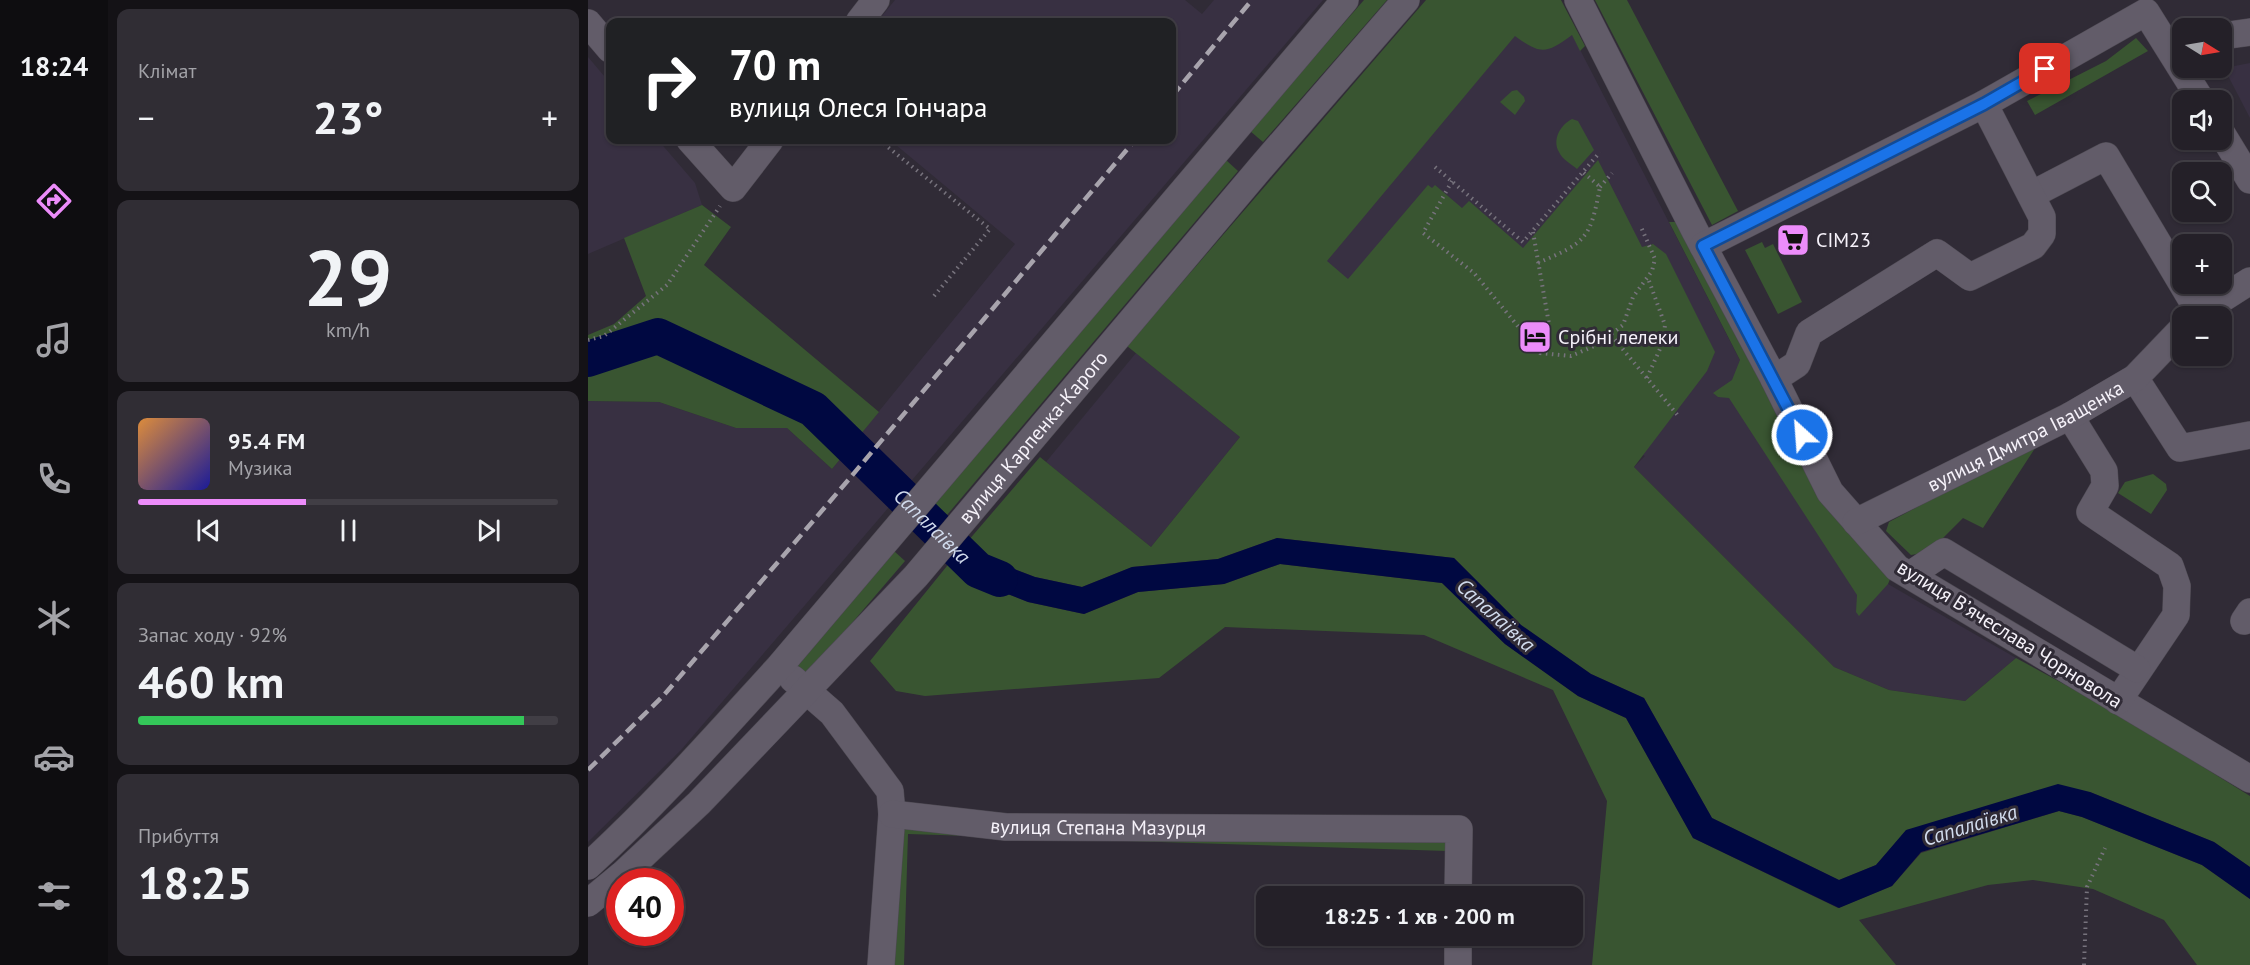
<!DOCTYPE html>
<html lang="uk">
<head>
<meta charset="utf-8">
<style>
  :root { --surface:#242028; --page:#302d34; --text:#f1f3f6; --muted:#a3a3a8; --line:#413e45; --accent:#ec8cfa }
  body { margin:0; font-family:"PT Sans",sans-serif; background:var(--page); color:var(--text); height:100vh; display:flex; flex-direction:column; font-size:22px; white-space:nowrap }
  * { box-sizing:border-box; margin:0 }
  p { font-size:20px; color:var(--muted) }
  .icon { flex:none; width:33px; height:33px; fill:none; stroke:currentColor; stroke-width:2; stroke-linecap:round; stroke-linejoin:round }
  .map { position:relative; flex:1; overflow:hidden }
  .panel { display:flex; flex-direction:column; gap:9px; padding:9px; background:#141216; width:480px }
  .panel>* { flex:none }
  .hud { position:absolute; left:18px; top:18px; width:570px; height:126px; border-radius:12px; box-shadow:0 2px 4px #0004,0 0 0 2px var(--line); background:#202124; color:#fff; overflow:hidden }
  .needle { width:39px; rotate:101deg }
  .controls { position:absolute; left:1584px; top:18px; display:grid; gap:12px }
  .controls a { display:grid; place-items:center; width:60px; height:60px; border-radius:12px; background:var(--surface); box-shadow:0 2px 4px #0004,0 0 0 2px var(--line); font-size:30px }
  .speed { position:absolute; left:18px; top:868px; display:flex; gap:12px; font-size:30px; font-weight:700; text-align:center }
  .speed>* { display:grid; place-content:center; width:78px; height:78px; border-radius:50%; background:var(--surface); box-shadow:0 2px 4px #0004,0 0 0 2px var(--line); line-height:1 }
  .speed .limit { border:9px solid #d22; background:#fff; color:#111 }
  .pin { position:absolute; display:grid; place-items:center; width:51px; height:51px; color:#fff; margin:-26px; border-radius:12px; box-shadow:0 3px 9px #0006 }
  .me { position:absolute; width:66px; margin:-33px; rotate:334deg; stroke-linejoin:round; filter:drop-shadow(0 0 4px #0008) }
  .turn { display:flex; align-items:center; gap:21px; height:126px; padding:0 24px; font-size:27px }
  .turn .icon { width:78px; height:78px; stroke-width:2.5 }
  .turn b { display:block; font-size:42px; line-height:51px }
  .big { font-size:45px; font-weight:700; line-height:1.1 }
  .panel .widget { flex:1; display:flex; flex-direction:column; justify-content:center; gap:9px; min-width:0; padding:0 21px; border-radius:12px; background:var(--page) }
  .panel .dial { align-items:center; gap:0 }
  .dial b { font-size:78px; line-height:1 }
  .song { display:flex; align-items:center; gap:18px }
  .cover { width:72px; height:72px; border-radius:9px; background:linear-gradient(135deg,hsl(30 70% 55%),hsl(240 70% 35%)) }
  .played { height:6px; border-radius:3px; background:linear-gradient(90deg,var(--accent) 40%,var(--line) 40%) }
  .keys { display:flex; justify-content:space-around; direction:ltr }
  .heat { display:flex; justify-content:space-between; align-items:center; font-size:33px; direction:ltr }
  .charge { height:9px; border-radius:4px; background:linear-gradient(90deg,#34c759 92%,var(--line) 0) }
  .trip { position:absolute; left:668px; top:886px; width:327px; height:60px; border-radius:12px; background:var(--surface); box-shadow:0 2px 4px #0004,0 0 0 2px var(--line); font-weight:700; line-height:60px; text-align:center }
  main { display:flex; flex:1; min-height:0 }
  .tab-bar { display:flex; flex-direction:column; width:108px; justify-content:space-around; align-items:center; background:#0e0d10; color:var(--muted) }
  .tab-bar .icon { width:42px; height:42px }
  .tab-bar .selected { color:var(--accent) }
  .tab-bar b { font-size:27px; color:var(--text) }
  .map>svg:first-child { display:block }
</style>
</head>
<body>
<main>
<nav class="tab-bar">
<b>18:24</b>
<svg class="icon selected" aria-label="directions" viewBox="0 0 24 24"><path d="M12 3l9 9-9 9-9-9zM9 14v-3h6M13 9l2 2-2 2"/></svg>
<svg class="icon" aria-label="music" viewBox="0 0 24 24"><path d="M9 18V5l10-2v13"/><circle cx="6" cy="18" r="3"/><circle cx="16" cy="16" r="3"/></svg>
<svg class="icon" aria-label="phone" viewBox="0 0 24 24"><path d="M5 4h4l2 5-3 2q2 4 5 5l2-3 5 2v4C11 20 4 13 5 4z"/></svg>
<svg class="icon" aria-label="climate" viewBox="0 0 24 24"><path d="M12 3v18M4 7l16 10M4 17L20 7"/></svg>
<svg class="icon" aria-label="car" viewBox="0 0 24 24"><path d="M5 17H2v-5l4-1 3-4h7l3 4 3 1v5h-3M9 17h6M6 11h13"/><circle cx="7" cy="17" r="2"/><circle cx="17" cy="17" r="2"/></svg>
<svg class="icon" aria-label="filters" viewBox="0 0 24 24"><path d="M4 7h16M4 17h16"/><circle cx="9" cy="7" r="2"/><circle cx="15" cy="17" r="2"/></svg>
</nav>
<section class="panel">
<div class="widget"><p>Клімат</p>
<div class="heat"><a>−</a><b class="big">23°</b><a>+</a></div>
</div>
<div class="widget dial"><b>29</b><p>km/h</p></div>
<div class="widget">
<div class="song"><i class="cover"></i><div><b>95.4 FM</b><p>Музика</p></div></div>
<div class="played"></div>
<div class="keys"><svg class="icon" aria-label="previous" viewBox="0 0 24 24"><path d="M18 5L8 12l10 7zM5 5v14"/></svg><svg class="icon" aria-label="pause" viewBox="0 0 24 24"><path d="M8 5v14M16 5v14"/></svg><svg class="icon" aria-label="next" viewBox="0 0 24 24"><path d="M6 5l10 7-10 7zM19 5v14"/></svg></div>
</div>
<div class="widget"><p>Запас ходу · 92%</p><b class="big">460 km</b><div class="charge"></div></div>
<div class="widget"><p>Прибуття</p><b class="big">18:25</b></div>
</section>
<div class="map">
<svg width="1662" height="965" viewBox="0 0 1662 965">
  <rect width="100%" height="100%" fill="#302b36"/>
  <g fill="#383042">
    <path d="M 307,0 L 597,0 L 614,14 L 626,0 L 735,0 L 93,750 L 0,842 L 0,401 L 71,402 L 148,428 L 199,428 L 244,469 L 427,244 L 302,140 L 584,140 L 584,22 L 289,22 Z"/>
    <path d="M 955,2 L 968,3 L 1228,508 L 1300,584 L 1428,658 L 1377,701 L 1301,690 L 1246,667 L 1046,467 L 1057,456 L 694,313 Z"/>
    <path d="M 0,57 L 22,83 L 22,140 L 70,140 L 107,183 L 114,205 L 0,254 Z"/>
    <path d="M 1662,63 L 1662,118 L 1636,68 Z"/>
    <path d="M 548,353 L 652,437 L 563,547 L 458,462 Z"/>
  </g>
  <g fill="#395531">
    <path d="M 776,0 L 799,0 L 675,142 L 662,131 Z"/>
    <path d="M 838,0 L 973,0 L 997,46 L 992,51 L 984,35 C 958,54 953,55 927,36 L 739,261 L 760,279 L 840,185 L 844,188 L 847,185 L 874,208 L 881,201 L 935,248 L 1010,160 L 1054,247 L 1065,244 L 1078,254 L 1127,352 L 1119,371 L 1046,467 L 1246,667 L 1301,690 L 1377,701 L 1428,658 L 1520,708 L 1662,796 L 1662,867 L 1626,842 L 1502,792 L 1319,830 L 1288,865 L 1251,880 L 1124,818 L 1056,698 L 1003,674 L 933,625 L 866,558 L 689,538 L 630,559 L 544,567 L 494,587 L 447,577 L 398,558 L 380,541 L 452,457 L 563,547 L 652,437 L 539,346 Z"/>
    <path d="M 1007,0 L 1039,0 L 1150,211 L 1124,225 Z"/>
    <path d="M 1548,38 L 1560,51 L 1447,115 L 1439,101 L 1518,61 Z"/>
    <path d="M 929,90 L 936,97 L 937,101 L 927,115 L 912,102 L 924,91 Z"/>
    <path d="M 984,119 L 990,121 L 1006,150 L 989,169 C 983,164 974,159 971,152 C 964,140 972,125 984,119 Z"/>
    <path d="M 638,160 L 650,171 L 359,515 L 346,504 Z"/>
    <path d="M 114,205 L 143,227 L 116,265 L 291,412 L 244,469 L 199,428 L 148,428 L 71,402 L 0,401 L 0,335 L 26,324 L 58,296 L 36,238 Z"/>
    <path d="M 1081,222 L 1091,222 L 1303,577 L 1300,584 L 1271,616 L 1268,612 L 1269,595 L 1141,398 L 1130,397 L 1125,393 L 1144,380 L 1152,360 Z"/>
    <path d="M 1174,242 L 1177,248 L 1185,244 L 1214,302 L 1190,314 L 1157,250 Z"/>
    <path d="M 1451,442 L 1395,528 L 1375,518 L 1341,552 L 1323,555 L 1298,531 L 1301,522 Z"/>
    <path d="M 1565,474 L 1578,484 L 1579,490 L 1563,514 L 1530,493 L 1537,482 Z"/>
    <path d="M 306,551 L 317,561 L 216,679 L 205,669 Z"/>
    <path d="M 363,561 L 384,580 L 440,602 L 496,614 L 550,592 L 636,584 L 692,564 L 854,583 L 917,644 L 990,696 L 1038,718 L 1105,838 L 1250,908 L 1304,886 L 1333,853 L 1471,811 L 1494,817 L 1614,865 L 1662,899 L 1662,965 L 1609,965 L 1576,920 L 1505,889 L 1445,880 L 1400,885 L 1271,920 L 1308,965 L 1004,965 L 1019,801 L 965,690 L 836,635 L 637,627 L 571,678 L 337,696 L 308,691 L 282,661 Z"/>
    <path d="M 311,823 L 863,837 L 860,851 L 320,834 L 316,965 L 300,965 Z"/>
  </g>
  <path fill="#000841" d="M 689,538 L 866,558 L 933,625 L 1003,674 L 1056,698 L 1124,818 L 1251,880 L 1288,865 L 1318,830 L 1470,784 L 1502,792 L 1626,842 L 1662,867 L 1662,899 L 1614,865 L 1494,817 L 1471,811 L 1333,852 L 1304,886 L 1251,908 L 1105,838 L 1038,718 L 990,696 L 917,644 L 854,583 L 692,564 L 636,584 L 550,592 L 496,614 L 440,602 L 384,580 L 363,561 L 380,541 L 398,558 L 447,577 L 494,587 L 544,567 L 630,559 Z"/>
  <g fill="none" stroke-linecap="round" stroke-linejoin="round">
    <path stroke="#000841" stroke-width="36" id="s1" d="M 0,359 L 70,336 L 225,409 L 390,570 L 412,579"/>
    <g stroke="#4d4952" stroke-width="28">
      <g id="minor">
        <path d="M 990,0 L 1107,231 L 1186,379 L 1242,492 L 1309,568 L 1662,779"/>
        <path d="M 271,22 L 288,0"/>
        <path d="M 0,23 L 22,49"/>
        <path d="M 1634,36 L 1662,32"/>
        <path d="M 1634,134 L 1662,180"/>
        <path d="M 102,140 L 145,188 L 182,140"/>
        <path d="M 1443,195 L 1518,156 L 1611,312"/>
        <path d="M 1115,246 L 1396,104 L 1558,12 L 1613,100"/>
        <path d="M 1607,316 L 1662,281"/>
        <path d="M 1547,378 L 1592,448 L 1662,435"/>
        <path d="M 1186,379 L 1209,364 L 1221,333 L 1349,253 L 1382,277 L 1445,246 L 1454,234 L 1454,217 L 1396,104"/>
        <path d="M 1482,416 L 1516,471 L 1517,486 L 1502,512 L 1582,566 L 1589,586 L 1588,615 L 1530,701"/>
        <path id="s2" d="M 1268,522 L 1482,416 L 1547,378 L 1594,329"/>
        <path d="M 1322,575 L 1356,552 L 1549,669"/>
        <path d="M 1656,621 L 1662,612"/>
        <path d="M 205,679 L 244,713 L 302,791 L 304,814 L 293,965"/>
        <path id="s3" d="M 304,814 L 418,827 L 871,829 L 870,897"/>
        <path d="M 0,866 C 68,804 129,735 191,667 L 757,0"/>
        <path id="s4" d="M 0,903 L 35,874 L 111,803 L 328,576 L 674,166 L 818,0"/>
        <path d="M 870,965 L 870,936"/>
      </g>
    </g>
    <g stroke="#77737d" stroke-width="4" stroke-dasharray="1.5 4.5" stroke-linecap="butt">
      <path d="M 291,140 L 402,229 L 346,296"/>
      <path d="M 847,167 L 935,242 L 1012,152"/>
      <path d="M 864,181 L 835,233 L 886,273 L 952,353 L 983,356 L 1011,344 L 1035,325 L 1045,297 L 1064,271 L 1067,259 L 1053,227"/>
      <path d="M 1012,187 L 1024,173"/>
      <path d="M 945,232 L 961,324 L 952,353"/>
      <path d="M 950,263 C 998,242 1002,240 1012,187 L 995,172"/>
      <path d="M 1023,335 L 1092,418"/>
      <path d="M 0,340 L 16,336 L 79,285 L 132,206"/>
      <path d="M 1059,378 L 1075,342 L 1077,325 L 1060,278"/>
      <path d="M 1496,965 L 1499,887 L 1517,848"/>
    </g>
    <use href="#minor" stroke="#625c69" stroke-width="27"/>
    <g stroke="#a8a4ad" stroke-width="4.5" stroke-dasharray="12 6" stroke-linecap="butt">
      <path d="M 584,96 L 664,0"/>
      <path d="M 0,770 L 76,695 L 256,485 L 547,140"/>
    </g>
  </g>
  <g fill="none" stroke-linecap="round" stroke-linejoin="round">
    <g stroke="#114b97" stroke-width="15">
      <path id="route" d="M 1214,435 L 1115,246 L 1396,104 L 1457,69"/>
    </g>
    <use href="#route" stroke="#1a73e8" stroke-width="10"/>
  </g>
  <defs>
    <g id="supermarket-square" transform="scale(1.725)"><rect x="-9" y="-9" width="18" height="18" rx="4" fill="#ec8cfa" stroke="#302b36"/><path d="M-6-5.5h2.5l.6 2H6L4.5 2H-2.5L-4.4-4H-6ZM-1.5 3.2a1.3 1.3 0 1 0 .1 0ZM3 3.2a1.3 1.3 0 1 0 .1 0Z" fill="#111"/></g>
    <g id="hotel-square" transform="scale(1.725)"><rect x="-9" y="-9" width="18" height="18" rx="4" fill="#ec8cfa" stroke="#302b36"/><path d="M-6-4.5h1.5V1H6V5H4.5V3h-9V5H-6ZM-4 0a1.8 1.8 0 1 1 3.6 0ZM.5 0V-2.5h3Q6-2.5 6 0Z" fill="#111"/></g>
  </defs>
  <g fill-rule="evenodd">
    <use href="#supermarket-square" x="1205" y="240"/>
    <use href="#hotel-square" x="947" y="337"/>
  </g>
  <g text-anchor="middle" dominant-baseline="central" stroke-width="6" stroke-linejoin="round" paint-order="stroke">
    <g font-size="20" fill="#f6f2fa" stroke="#302b36" text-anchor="start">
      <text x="1228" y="240">СІМ23</text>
      <text x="970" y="337">Срібні лелеки</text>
    </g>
    <g font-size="20" fill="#f6f2fa" stroke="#302b36">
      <text stroke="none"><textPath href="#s2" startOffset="190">вулиця Дмитра Іващенка</textPath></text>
      <text stroke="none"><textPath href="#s4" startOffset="645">вулиця Карпенка-Карого</textPath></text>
      <text transform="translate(1422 634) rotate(32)">вулиця Вʼячеслава Чорновола</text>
      <text stroke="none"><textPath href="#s3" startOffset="207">вулиця Степана Мазурця</textPath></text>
    </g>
    <g font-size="21" font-style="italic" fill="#d1dbed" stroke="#302b36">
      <text stroke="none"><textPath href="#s1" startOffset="412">Сапалаївка</textPath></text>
      <text transform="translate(908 615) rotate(42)">Сапалаївка</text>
      <text transform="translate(1382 825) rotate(-17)">Сапалаївка</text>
    </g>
  </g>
</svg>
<div class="controls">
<a><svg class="needle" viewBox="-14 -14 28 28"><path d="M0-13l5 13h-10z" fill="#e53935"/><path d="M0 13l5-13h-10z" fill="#a3a3a8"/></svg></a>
<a><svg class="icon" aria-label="sound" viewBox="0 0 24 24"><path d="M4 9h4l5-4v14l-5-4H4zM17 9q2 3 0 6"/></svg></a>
<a><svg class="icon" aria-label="search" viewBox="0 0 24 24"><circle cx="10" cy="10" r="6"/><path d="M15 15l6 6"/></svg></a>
<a>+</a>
<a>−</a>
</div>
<div class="speed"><div class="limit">40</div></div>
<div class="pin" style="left:1457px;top:69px;background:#d93025"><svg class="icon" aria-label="arrive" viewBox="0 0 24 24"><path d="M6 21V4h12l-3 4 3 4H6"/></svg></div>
<svg class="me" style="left:1214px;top:435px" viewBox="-20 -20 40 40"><circle r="17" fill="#1a73e8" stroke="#fff" stroke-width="3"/><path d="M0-11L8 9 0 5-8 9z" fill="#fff"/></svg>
<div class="trip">18:25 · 1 хв · 200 m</div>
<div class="hud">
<div class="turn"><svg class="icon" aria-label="right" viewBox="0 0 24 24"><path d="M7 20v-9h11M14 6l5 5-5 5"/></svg><div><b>70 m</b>вулиця Олеся Гончара</div></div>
</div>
</div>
</main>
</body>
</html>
